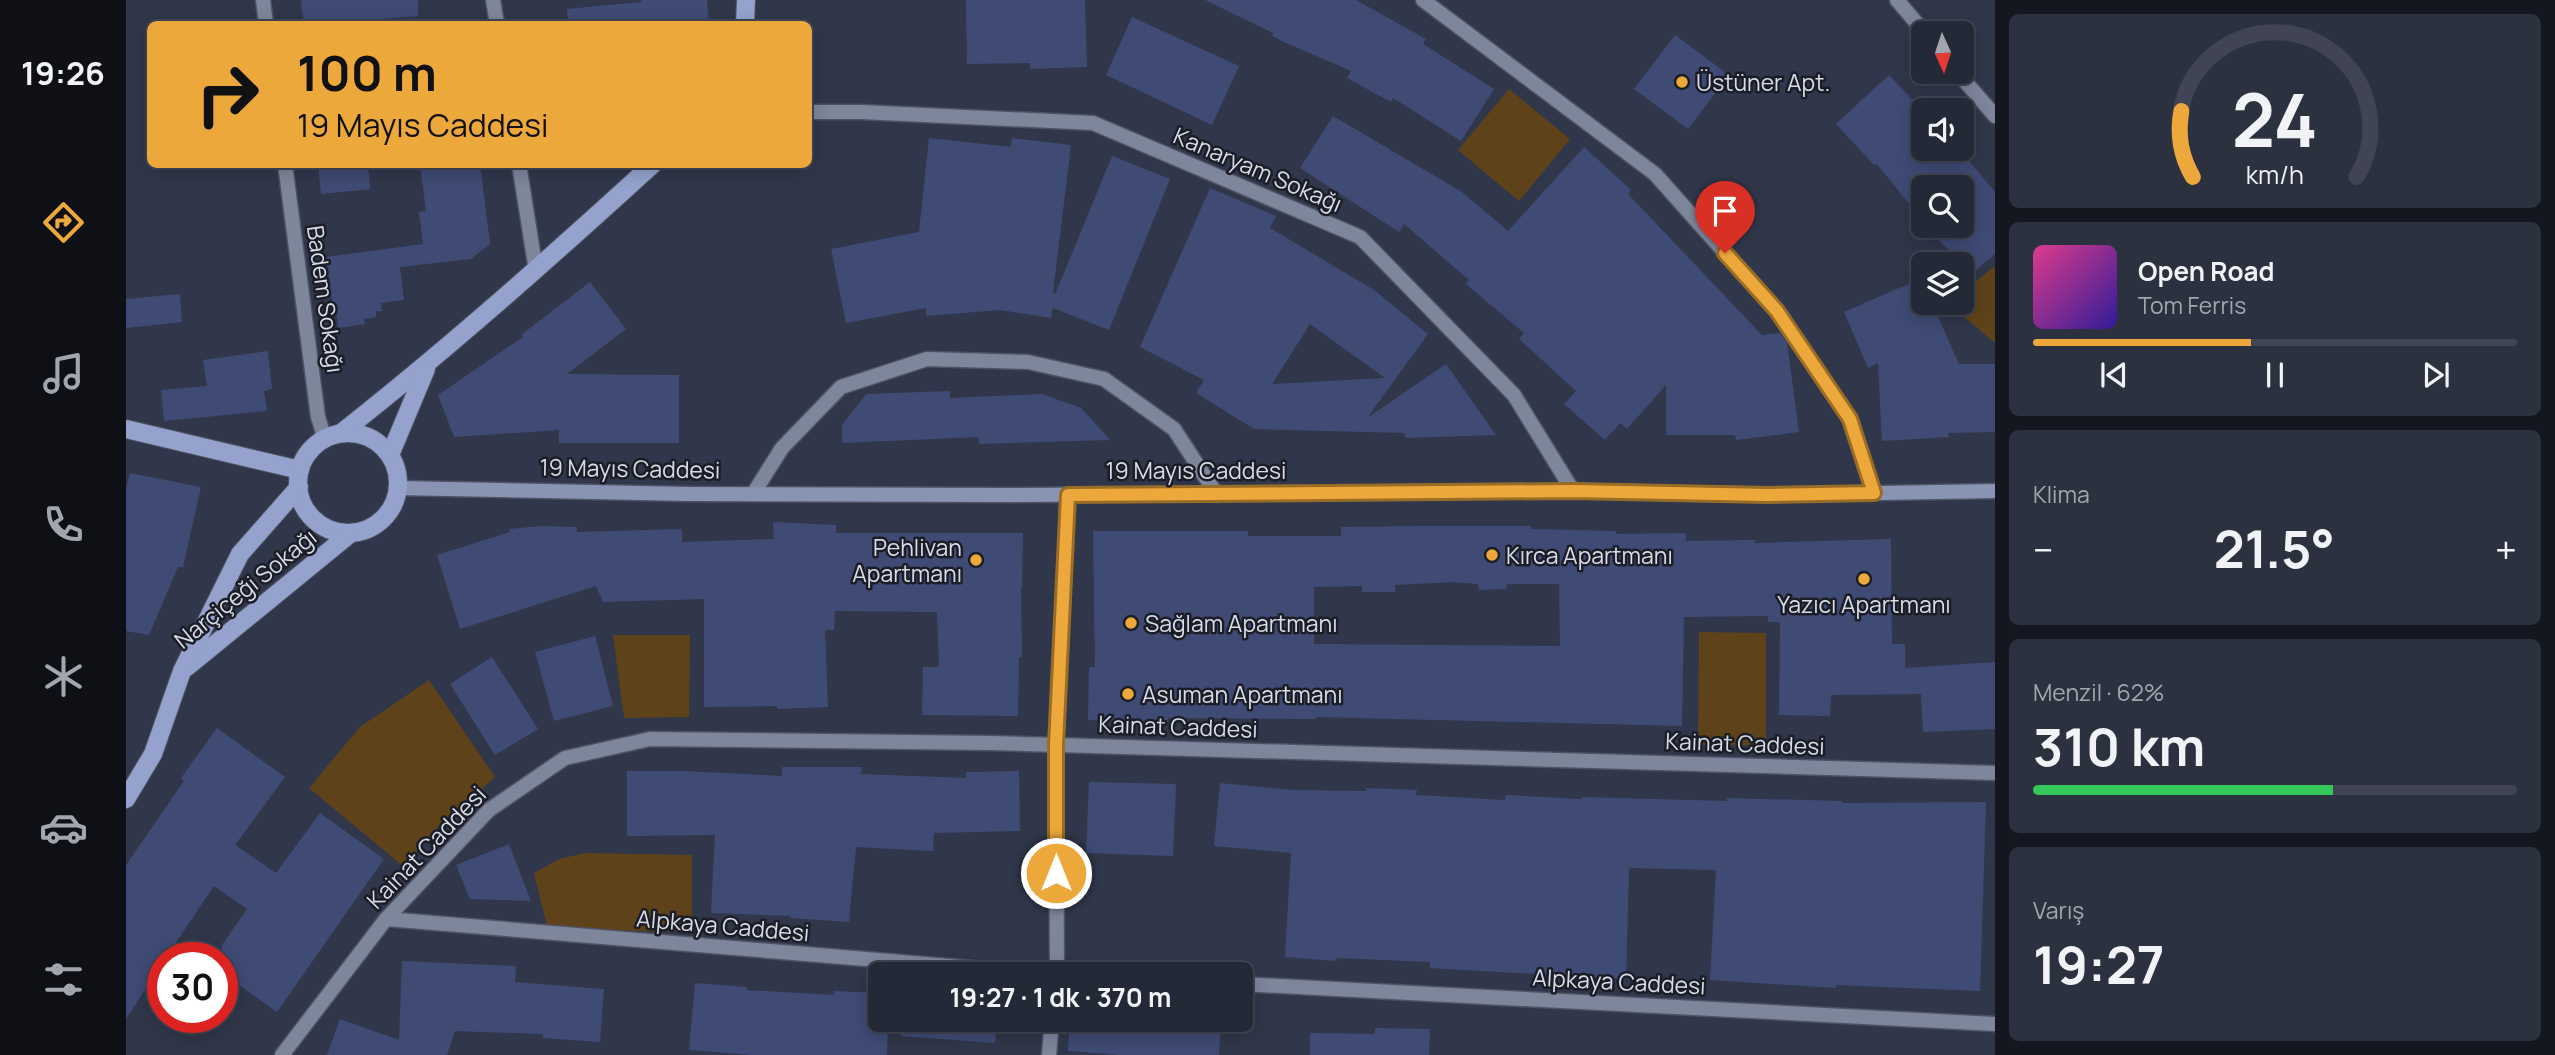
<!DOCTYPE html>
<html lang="tr">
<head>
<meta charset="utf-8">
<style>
  :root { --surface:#242938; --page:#2c3140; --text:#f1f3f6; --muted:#a3a6ae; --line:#414553; --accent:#eda83c }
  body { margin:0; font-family:Manrope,sans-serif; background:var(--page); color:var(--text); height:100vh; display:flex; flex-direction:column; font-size:26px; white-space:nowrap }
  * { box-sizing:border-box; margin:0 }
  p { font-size:23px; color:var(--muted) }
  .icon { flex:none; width:38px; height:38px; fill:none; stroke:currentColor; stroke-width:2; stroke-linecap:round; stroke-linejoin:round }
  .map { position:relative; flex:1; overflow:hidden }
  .details { display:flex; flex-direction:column; gap:14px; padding:14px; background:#14171f; width:560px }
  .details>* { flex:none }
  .hud { position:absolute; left:21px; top:21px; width:665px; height:147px; border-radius:10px; box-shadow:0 4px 18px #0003,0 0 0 2px var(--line); background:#eda83c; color:#111; overflow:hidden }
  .needle { width:46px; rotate:177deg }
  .controls { position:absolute; left:1785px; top:21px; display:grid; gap:14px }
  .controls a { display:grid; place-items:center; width:63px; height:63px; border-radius:10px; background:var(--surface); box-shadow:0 4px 18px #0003,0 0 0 2px var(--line); font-size:35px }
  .speed { position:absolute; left:21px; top:942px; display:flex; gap:14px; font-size:35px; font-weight:700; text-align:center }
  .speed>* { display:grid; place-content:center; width:91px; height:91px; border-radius:50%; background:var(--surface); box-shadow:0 4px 18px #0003,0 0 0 2px var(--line); line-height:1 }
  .speed .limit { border:10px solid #d22; background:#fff; color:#111 }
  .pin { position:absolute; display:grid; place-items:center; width:60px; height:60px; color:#fff; margin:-72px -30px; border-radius:50% 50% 50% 0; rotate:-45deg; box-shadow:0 0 7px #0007 }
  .pin .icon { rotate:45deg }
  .me { position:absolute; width:77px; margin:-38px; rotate:0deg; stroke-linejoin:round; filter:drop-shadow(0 0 5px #0008) }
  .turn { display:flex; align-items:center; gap:24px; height:147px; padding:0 35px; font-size:32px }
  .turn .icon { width:91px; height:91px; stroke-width:2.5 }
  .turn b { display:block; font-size:49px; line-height:60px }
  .big { font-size:52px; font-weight:700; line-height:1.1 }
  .details .card { flex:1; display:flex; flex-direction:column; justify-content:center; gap:10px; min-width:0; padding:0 24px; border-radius:10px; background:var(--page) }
  .details .dial { align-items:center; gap:0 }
  .dial svg { height:182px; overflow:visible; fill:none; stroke:var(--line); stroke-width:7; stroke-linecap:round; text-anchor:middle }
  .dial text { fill:var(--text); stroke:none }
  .song { display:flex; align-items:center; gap:21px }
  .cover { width:84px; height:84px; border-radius:10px; background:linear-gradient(135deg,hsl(330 70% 55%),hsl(250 70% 35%)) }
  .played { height:7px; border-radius:4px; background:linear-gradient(90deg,var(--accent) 45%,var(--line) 45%) }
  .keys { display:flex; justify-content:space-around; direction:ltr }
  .heat { display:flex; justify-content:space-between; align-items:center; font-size:38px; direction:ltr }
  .charge { height:10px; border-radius:5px; background:linear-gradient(90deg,#34c759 62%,var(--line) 0) }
  .trip { position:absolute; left:742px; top:962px; width:385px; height:70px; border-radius:10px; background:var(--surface); box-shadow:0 4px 18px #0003,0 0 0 2px var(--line); font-weight:700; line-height:70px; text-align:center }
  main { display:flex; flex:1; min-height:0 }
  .menu { display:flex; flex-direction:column; width:126px; justify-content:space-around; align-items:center; background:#0e1016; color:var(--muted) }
  .menu .icon { width:49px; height:49px }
  .menu .selected { color:var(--accent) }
  .menu b { font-size:32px; color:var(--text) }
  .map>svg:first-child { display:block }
</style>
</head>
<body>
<main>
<nav class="menu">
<b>19:26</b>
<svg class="icon selected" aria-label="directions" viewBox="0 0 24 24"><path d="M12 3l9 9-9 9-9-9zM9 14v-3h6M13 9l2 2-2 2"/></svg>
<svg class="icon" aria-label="music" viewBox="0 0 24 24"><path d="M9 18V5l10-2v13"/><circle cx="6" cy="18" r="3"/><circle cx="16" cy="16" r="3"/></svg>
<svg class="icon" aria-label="phone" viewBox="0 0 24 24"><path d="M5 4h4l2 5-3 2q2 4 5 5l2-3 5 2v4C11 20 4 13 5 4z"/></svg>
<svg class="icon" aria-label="climate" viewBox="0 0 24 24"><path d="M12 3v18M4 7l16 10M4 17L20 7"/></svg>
<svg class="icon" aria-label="car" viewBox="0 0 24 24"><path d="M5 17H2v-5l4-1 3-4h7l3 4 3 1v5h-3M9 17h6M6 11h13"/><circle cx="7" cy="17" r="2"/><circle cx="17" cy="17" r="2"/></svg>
<svg class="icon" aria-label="filters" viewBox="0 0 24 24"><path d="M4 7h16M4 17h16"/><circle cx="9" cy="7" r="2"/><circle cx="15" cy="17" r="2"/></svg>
</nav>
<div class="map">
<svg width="1869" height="1055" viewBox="0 0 1869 1055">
  <rect width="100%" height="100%" fill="#30374a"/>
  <g fill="#5e4219">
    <path d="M 1383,89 L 1444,139 L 1393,201 L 1332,150 Z"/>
    <path d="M 1869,266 L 1869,343 L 1822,303 L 1836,303 L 1836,292 Z"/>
    <path d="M 1573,632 L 1640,633 L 1640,745 L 1572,745 Z"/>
    <path d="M 487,635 L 564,635 L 563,717 L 498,718 Z"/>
    <path d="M 303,680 L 369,777 L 313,826 L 278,867 L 183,788 L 234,727 Z"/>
    <path d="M 459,853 L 566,855 L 566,932 L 422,929 L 408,873 L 433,859 Z"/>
  </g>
  <g fill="#3f4b75" fill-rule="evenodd">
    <path d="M 175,0 L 292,0 L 292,16 L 243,20 L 243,24 L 178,24 Z"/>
    <path d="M 515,0 L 581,0 L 583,24 L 442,24 L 441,9 L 515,2 Z"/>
    <path d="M 840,0 L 959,0 L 961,67 L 904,69 L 904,63 L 841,64 Z"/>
    <path d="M 1079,0 L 1230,0 L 1300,39 L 1297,44 L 1368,89 L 1335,141 L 1267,98 L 1265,102 L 1221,78 L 1225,71 L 1158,42 L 1146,36 L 1147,33 Z"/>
    <path d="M 1006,17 L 1113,66 L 1086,125 L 980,75 Z"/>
    <path d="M 1549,35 L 1603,75 L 1562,129 L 1508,89 Z"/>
    <path d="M 1763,75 L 1797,111 L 1797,149 L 1833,149 L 1869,192 L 1869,254 L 1849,271 L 1841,271 L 1801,226 L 1836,226 L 1836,187 L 1797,187 L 1797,221 L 1750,163 L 1748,165 L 1710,124 Z"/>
    <path d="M 1207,116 L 1336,192 L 1382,231 L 1458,147 L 1505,190 L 1502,194 L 1636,335 L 1654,333 L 1661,343 L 1673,432 L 1610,440 L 1609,435 L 1540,435 L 1540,385 L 1501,429 L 1494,423 L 1479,440 L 1438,404 L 1450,391 L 1393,339 L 1398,333 L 1340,284 L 1343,280 L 1278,224 L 1273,232 L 1174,168 Z"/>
    <path d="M 803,138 L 885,147 L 886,138 L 945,145 L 927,292 L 929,293 L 928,297 L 986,156 L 1044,179 L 983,330 L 927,308 L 925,318 L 874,310 L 800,316 L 800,308 L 720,323 L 705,249 L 793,232 Z"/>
    <path d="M 192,164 L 242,164 L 244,189 L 195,194 Z"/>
    <path d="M 294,164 L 354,164 L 364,244 L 345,259 L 274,267 L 278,300 L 255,303 L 256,311 L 250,311 L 250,317 L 238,319 L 239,324 L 212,328 L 210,307 L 207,307 L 200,257 L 297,244 L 293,212 L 300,211 Z"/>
    <path d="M 1084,188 L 1150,216 L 1144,228 L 1248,290 L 1302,334 L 1241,418 L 1320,364 L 1370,435 L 1280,438 L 1278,433 L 1128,429 L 1070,393 L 1078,380 L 1014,347 ZM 1184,324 L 1259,378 L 1146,384 Z"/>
    <path d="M 464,282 L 500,329 L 441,374 L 553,375 L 553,443 L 433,443 L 433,430 L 328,437 L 312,395 L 397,337 L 395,335 Z"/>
    <path d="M 1787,282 L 1796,303 L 1806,303 L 1833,364 L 1869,364 L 1869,432 L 1822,433 L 1823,437 L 1756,441 L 1752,363 L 1742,368 L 1718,312 Z"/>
    <path d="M 54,294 L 56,322 L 0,328 L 0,299 Z"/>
    <path d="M 142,351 L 146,389 L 138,391 L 141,411 L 38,421 L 35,390 L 81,386 L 77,360 Z"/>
    <path d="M 824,391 L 824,398 L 916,394 L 955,408 L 984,440 L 853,444 L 853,437 L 716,443 L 716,425 L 740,394 Z"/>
    <path d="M 4,473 L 75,487 L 57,567 L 52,567 L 23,635 L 0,631 L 0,489 Z"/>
    <path d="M 647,522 L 710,525 L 710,533 L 897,533 L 896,588 L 895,588 L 896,657 L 893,657 L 892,716 L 796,715 L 797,667 L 813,667 L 811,612 L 709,611 L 708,630 L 699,630 L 702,707 L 652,709 L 651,706 L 578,707 L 578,599 L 477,602 L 470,586 L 334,629 L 311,555 L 384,532 L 383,529 L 416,526 L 451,527 L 451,532 L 556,529 L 556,542 L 648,539 Z"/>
    <path d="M 1293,526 L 1405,526 L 1405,529 L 1490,531 L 1490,534 L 1560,533 L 1560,541 L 1629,540 L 1629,543 L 1765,539 L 1766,644 L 1779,644 L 1779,668 L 1869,662 L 1869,729 L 1797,732 L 1795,694 L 1705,695 L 1704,716 L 1653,715 L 1654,622 L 1642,622 L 1642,616 L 1558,617 L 1556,726 L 1190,717 L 1190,719 L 1042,718 L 1042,722 L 962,720 L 963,667 L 969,667 L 967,531 L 1122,531 L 1122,536 L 1215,536 L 1215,527 ZM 1328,582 L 1352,584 L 1353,590 L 1380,589 L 1381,584 L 1433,584 L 1434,646 L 1188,644 L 1188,587 L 1236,586 L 1236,592 L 1269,592 L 1269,585 Z"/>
    <path d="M 469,636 L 487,706 L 428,721 L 409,652 Z"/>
    <path d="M 366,657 L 412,729 L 369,755 L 324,684 Z"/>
    <path d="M 91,728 L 159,777 L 109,845 L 150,873 L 194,813 L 258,859 L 151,1012 L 96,973 L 96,945 L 121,909 L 88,886 L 49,944 L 40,957 L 37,957 L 37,962 L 0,1019 L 0,865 L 58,781 L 55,778 Z"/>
    <path d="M 656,767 L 736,767 L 735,774 L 840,778 L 840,772 L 893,771 L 894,831 L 808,833 L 807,851 L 730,847 L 723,922 L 664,918 L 664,916 L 585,913 L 589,835 L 501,836 L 501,771 L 556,771 L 656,776 Z"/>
    <path d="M 963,782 L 1050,784 L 1047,856 L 960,853 Z"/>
    <path d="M 1094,783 L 1167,790 L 1240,791 L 1240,788 L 1291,790 L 1290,795 L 1379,800 L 1380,795 L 1456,799 L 1456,797 L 1601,801 L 1601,798 L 1716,801 L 1716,803 L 1860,802 L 1854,991 L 1710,985 L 1710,988 L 1584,980 L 1590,870 L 1505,868 L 1503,870 L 1500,979 L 1304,968 L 1304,962 L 1211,958 L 1210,961 L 1159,957 L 1165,853 L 1088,846 Z"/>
    <path d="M 383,844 L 405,901 L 344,899 L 330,865 Z"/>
    <path d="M 276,961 L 390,966 L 389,982 L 478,989 L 474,1042 L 417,1038 L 417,1034 L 329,1031 L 321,1055 L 201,1055 L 214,1019 L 273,1040 Z"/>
    <path d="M 569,983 L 621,987 L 621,990 L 708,995 L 708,991 L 754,993 L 754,1020 L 762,1020 L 761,1055 L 626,1055 L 563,1050 Z"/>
    <path d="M 775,1020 L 871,1020 L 869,1043 L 775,1036 Z"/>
    <path d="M 944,1020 L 1095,1020 L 1093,1055 L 994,1055 L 942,1051 Z"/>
    <path d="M 1249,1028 L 1304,1029 L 1303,1055 L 1184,1055 L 1184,1033 L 1249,1034 Z"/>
  </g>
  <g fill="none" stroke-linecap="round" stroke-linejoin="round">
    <g stroke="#4e5363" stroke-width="17">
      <g id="street">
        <path d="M 137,0 L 140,24"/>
        <path d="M 367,0 L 371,24"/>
        <path d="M 1297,0 L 1529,174 L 1651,311 L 1724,419 L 1748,493"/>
        <path d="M 1771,0 L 1799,33"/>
        <path d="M 1831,72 L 1869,116"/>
        <path d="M 682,112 L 735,112 L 967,123 L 1234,237 L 1388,395 L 1447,491"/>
        <path d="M 159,164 L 192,417 L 199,439"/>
        <path d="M 393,164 L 410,271"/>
        <path d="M 627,494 L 656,448 L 715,387 L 801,359 L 902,362 L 978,379 L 1048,429 L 1091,495"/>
        <path d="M 260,919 L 931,975"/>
        <path d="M 931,975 L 930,745 L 942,495"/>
        <path d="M 1115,984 L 1869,1024"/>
        <path d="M 156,1055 L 260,919 L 363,810 L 439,758 L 524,739 L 865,743 L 1869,773"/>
        <path d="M 923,1055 L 926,1020"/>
      </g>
    </g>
    <g stroke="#4e5363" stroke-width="17">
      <path id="secondary" d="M 272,488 L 562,494 L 885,495 L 1447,491 L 1642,495 L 1869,491"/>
    </g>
    <g stroke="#4e5363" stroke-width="20">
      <g id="primary">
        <path d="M 619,24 L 620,0"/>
        <path d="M 0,429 L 174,470"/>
        <path d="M 215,433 C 323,348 425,257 527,164"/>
        <circle cx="222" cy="483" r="50"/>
        <path d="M 264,455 L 300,369"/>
        <path d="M 61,667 L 225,533"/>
        <path d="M 0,799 L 27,754 L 56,671 L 114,554 L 173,487"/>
      </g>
    </g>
    <use href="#street" stroke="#7e869c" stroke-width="14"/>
    <use href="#secondary" stroke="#8994b5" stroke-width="14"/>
    <use href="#primary" stroke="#94a2cd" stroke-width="18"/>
  </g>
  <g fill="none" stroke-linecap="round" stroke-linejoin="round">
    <g stroke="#9a6d27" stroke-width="18">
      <path id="route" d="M 930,873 L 930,745 L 942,495 L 1447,491 L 1642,495 L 1748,493 L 1724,419 L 1651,311 L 1599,253"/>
    </g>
    <use href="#route" stroke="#eda83c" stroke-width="12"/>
  </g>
  <g fill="#eda83c" stroke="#1b1e27" stroke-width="2.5">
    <circle cx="1556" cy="82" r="7"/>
    <circle cx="1366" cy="555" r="7"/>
    <circle cx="850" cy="560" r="7"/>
    <circle cx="1738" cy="579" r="7"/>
    <circle cx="1005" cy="623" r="7"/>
    <circle cx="1002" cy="694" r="7"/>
  </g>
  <g text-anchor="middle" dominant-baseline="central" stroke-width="5" stroke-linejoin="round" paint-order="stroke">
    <g font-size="23" fill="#d8dce8" stroke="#1b1e27" text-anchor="start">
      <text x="1570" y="82">Üstüner Apt.</text>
      <text x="836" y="547" text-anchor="end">Pehlivan<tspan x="836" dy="26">Apartmanı</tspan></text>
      <text x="1380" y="555">Kırca Apartmanı</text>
      <text x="1738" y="604" text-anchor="middle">Yazıcı Apartmanı</text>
      <text x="1019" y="623">Sağlam Apartmanı</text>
      <text x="1016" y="694">Asuman Apartmanı</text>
    </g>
    <g font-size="23" fill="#d8dce8" stroke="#1b1e27">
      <text transform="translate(1132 169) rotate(23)">Kanaryam Sokağı</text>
      <text transform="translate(200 299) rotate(82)">Badem Sokağı</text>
      <text transform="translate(504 468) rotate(1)">19 Mayıs Caddesi</text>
      <text x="1070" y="470">19 Mayıs Caddesi</text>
      <text transform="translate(119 588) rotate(-39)">Narçiçeği Sokağı</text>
      <text transform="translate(1052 726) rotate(2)">Kainat Caddesi</text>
      <text transform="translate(1619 743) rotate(2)">Kainat Caddesi</text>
      <text transform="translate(300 847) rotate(-46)">Kainat Caddesi</text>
      <text transform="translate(597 925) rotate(5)">Alpkaya Caddesi</text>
      <text transform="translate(1493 981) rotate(3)">Alpkaya Caddesi</text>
    </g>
  </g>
</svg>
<div class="controls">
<a><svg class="needle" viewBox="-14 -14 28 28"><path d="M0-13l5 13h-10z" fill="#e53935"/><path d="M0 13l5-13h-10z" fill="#a3a6ae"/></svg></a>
<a><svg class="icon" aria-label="sound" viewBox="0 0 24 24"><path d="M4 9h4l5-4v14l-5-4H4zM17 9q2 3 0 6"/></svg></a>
<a><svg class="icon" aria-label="search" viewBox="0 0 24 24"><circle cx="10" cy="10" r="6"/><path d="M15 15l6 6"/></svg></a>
<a><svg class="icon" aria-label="layers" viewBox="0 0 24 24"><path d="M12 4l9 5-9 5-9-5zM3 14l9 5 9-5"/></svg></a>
</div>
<div class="speed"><div class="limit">30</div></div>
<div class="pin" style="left:1599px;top:253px;background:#d93025"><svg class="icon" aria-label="arrive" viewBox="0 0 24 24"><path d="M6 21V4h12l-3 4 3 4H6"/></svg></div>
<svg class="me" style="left:930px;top:873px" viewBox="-20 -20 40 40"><circle r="17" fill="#eda83c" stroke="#fff" stroke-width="3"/><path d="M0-11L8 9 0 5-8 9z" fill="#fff"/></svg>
<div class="trip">19:27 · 1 dk · 370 m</div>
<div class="hud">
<div class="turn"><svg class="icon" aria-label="right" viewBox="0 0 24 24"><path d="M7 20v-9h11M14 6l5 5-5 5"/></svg><div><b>100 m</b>19 Mayıs Caddesi</div></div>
</div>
</div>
<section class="details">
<div class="card dial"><svg viewBox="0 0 100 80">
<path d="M14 69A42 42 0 1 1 86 69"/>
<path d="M14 69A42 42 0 0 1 9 40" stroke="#eda83c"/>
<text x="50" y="56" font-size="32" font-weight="700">24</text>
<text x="50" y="72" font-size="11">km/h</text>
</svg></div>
<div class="card">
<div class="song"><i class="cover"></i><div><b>Open Road</b><p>Tom Ferris</p></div></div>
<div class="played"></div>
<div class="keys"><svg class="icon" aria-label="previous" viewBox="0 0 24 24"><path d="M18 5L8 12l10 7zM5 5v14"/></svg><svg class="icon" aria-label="pause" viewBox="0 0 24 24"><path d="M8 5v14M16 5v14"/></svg><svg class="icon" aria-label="next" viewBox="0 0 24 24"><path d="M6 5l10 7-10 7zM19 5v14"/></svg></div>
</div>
<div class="card"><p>Klima</p>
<div class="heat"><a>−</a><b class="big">21.5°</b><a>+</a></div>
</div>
<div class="card"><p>Menzil · 62%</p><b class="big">310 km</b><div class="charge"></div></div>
<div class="card"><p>Varış</p><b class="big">19:27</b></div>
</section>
</main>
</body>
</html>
